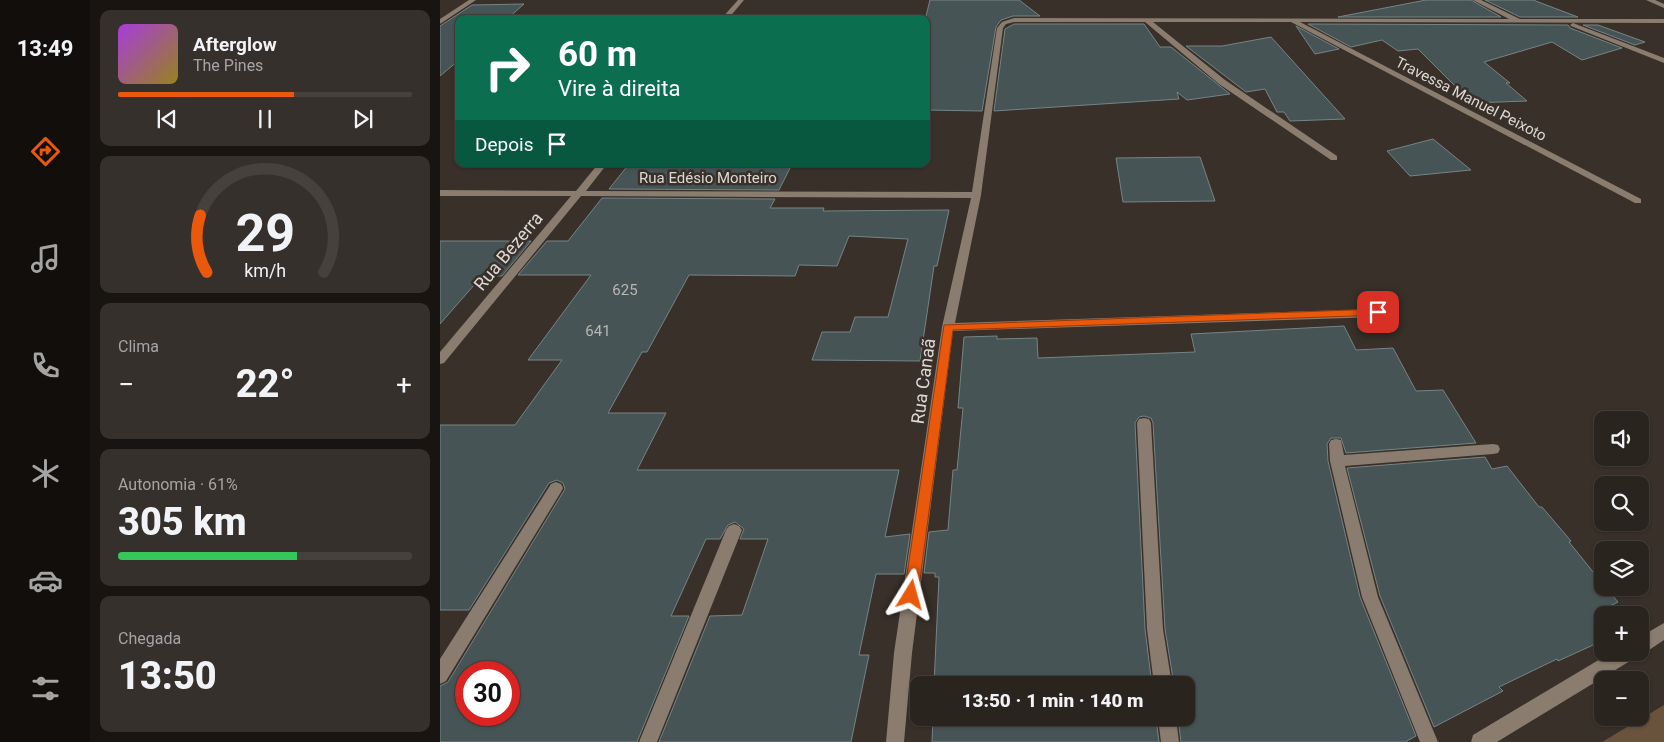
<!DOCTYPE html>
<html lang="pt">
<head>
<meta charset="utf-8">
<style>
  :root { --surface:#2a241f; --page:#36302c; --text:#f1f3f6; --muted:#a5a4a4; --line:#46413d; --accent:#ea580c }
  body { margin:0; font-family:Roboto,sans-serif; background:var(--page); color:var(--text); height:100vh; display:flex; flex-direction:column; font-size:19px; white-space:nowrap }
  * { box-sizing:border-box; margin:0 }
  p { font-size:16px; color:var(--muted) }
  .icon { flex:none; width:28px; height:28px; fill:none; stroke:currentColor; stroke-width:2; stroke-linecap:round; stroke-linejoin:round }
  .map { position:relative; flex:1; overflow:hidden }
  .sheet { display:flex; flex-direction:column; gap:10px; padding:10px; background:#171411; width:350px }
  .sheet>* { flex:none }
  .banner { position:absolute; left:15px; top:15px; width:475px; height:152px; border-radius:10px; box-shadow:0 1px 4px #0004,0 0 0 1px var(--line); background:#0b6e4f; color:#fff; overflow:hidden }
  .buttons { position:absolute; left:1154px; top:411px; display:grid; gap:10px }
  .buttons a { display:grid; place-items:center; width:55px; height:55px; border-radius:10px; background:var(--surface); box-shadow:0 1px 4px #0004,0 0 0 1px var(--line); font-size:25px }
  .speed { position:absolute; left:15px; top:661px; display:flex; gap:10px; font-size:25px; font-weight:700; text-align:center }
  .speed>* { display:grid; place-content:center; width:65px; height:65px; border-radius:50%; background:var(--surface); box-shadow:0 1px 4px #0004,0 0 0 1px var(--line); line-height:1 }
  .speed .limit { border:8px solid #d22; background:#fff; color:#111 }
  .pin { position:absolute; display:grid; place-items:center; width:42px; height:42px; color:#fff; margin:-21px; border-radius:10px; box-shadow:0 2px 8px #0006 }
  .me { position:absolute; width:55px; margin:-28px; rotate:8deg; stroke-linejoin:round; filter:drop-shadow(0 0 4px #0008) }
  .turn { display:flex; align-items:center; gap:18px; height:105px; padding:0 20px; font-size:22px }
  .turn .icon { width:65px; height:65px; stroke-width:2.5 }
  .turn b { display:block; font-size:35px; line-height:42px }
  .then { display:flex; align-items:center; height:48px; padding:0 20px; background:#0003; gap:10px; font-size:19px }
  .big { font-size:38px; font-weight:800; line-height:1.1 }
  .sheet .card { flex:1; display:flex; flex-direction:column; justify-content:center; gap:8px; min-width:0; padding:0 18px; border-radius:10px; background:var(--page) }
  .sheet .dial { align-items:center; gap:0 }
  .dial svg { height:130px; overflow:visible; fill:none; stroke:var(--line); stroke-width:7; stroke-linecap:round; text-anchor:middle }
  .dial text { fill:var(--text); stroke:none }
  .song { display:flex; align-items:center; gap:15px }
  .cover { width:60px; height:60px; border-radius:8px; background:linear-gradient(135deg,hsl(280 70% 55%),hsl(50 70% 35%)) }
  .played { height:5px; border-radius:2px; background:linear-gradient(90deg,var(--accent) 60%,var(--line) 60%) }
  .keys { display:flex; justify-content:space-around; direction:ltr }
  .heat { display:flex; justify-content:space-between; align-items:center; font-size:28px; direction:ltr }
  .charge { height:8px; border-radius:4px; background:linear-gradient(90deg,#34c759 61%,var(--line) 0) }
  .trip { position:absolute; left:470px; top:676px; width:285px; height:50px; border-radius:10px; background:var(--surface); box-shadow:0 1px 4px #0004,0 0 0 1px var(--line); font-weight:800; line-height:50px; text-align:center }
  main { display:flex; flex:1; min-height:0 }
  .tabs { display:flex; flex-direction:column; width:90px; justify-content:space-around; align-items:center; background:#110e0c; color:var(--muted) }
  .tabs .icon { width:35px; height:35px }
  .tabs .current { color:var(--accent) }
  .tabs b { font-size:22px; color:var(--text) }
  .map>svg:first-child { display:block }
</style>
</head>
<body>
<main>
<nav class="tabs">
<b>13:49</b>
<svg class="icon current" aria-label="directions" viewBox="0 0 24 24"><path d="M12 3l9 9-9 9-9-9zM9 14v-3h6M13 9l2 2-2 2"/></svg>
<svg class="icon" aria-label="music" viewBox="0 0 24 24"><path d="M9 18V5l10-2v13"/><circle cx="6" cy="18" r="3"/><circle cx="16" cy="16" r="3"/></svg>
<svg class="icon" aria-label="phone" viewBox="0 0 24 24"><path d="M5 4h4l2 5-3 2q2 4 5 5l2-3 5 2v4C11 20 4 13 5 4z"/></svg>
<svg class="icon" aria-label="climate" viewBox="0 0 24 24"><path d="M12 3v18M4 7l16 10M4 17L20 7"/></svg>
<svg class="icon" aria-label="car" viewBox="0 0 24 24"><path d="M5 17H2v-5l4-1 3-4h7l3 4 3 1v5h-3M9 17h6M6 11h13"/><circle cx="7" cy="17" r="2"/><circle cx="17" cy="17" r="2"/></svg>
<svg class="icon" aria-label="filters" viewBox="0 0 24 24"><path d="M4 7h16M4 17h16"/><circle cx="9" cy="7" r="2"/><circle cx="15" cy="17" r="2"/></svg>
</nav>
<section class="sheet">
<div class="card">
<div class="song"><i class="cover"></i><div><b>Afterglow</b><p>The Pines</p></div></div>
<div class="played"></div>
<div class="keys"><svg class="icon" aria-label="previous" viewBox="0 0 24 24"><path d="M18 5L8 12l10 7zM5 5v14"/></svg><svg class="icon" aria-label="pause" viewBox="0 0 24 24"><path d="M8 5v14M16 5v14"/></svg><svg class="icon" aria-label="next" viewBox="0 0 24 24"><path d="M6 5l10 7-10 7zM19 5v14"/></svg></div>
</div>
<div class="card dial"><svg viewBox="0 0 100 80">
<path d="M14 69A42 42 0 1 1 86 69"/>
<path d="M14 69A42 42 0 0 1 10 34" stroke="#ea580c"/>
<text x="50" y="56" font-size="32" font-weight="700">29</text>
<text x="50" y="72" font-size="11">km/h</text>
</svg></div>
<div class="card"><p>Clima</p>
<div class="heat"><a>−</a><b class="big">22°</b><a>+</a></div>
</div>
<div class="card"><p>Autonomia · 61%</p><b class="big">305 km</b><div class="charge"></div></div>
<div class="card"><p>Chegada</p><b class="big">13:50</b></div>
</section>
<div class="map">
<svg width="1224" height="742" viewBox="0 0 1224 742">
  <rect width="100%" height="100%" fill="#383029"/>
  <path fill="#6a533c" d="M 1224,705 L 1224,742 L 1162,742 Z"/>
  <g fill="#475455" stroke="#768485" fill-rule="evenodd">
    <path d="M 490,0 L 579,0 L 600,16 L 573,16 L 561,20 L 556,27 L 542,111 L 486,110 L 486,16 Z"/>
    <path d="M 986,0 L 1031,0 L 1061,17 L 898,17 Z"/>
    <path d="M 1045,0 L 1093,0 L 1138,17 L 1080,17 Z"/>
    <path d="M 84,4 L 67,19 L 19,19 L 19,60 L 0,76 L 0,26 L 32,5 Z"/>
    <path d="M 574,24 L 704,24 L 720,47 L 731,47 L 790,94 L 747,100 L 737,92 L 739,99 L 554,111 L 565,29 Z"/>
    <path d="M 868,24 L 1128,25 L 1130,28 L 1182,48 L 1142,60 L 1112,42 L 1044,62 L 1070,83 L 1066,83 L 1087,101 L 1032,103 L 978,49 L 958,51 L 942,40 L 911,47 Z"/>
    <path d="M 1143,25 L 1158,25 L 1205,42 L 1195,45 Z"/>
    <path d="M 856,26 L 899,49 L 875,54 Z"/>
    <path d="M 831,37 L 905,119 L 850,121 L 844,112 L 837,112 L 825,89 L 806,92 L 746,46 L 782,46 Z"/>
    <path d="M 993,139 L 1031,170 L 970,176 L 947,151 Z"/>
    <path d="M 760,157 L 775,201 L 683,202 L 676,158 Z"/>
    <path d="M 189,164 L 352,164 L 339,190 L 169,189 Z"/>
    <path d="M 162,198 L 335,199 L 330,208 L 384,208 L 383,211 L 509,210 L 497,266 L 494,266 L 480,361 L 372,360 L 382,332 L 410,332 L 415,317 L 448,317 L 468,239 L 409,236 L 397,266 L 359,265 L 355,276 L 249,275 L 207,352 L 202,352 L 168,413 L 226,413 L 197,470 L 459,470 L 445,537 L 470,534 L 464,574 L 436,574 L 419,655 L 429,655 L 411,742 L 219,742 L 270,616 L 302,615 L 328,539 L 300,539 L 304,529 L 295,522 L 288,525 L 280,539 L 266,539 L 231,616 L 249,616 L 197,742 L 0,742 L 0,686 L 8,682 L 125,489 L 123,483 L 117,480 L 109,483 L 29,610 L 0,610 L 0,425 L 75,425 L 122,360 L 88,360 L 151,275 L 78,275 L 107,241 L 128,241 ZM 26,672 L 69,672 L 69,715 L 26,715 Z"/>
    <path d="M 0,241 L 91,241 L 62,276 L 42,276 L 0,324 Z"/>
    <path d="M 904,326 L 916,350 L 953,348 L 976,391 L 1003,390 L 1036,443 L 906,453 L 901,438 L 891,438 L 887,444 L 888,461 L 920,597 L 976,736 L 965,742 L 741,742 L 738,718 L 746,718 L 746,685 L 734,685 L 725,629 L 713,423 L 711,418 L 704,416 L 699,417 L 695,423 L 705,629 L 712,685 L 494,685 L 499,577 L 495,577 L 495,573 L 484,573 L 489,532 L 508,530 L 513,470 L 517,470 L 523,408 L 518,408 L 524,337 L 557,336 L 557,339 L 597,338 L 598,358 L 755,352 L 751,334 Z"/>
    <path d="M 1045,457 L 1052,469 L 1067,466 L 1099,507 L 1102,507 L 1131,541 L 1129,542 L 1162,583 L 1162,588 L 1166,588 L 1178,602 L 1162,610 L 1162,641 L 1118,661 L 1117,659 L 1059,687 L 1063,691 L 994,727 L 940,596 L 907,468 Z"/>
    <path d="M 493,718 L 716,718 L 719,742 L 492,742 Z"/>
  </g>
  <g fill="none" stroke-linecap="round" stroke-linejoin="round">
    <g fill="#8a7c6e" fill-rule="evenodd">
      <path d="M 29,0 L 36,0 L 0,24 L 0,19 Z"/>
      <path d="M 298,0 L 304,0 L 288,19 L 281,19 Z"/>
      <path d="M 1033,0 L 1041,0 L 1080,19 L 1224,19 L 1224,23 L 860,22 L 1201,199 L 1201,203 L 1195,203 L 851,22 L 713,22 L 785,80 L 897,156 L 897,160 L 891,160 L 779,84 L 705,22 L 574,22 L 566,24 L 563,28 L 541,195 L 515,323 L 938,309 L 944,313 L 938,317 L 513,331 L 472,653 L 464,742 L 446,742 L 454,653 L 502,327 L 531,198 L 141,196 L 4,363 L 0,364 L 0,352 L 131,196 L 0,196 L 0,190 L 136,191 L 158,164 L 167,164 L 146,191 L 532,192 L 557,28 L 562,22 L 574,18 L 1069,19 Z"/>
      <path d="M 1206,0 L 1215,0 L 1224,4 L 1224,8 Z"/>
      <path d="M 1133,23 L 1224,58 L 1224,63 L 1131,26 L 1130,25 Z"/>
      <path d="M 704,418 L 709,419 L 711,423 L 723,629 L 732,685 L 714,685 L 707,629 L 697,423 L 699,419 Z"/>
      <path d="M 896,439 L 901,440 L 904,455 L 1053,444 L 1058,445 L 1060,449 L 1058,453 L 1053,454 L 905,466 L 938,597 L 998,742 L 980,742 L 922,597 L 890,461 L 889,444 L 891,440 Z"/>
      <path d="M 116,482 L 121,484 L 123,488 L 121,492 L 6,681 L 0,684 L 0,659 L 111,484 Z"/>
      <path d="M 294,524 L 299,526 L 302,530 L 217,742 L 199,742 L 286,530 L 289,526 Z"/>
      <path d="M 1224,623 L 1224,640 L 1206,652 L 1197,653 L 1195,658 L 1057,742 L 1031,742 L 1033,735 L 1172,652 L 1200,652 L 1200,637 Z"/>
      <path d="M 718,718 L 736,718 L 739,742 L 721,742 Z"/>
    </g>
  </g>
  <path fill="#ea580c" stroke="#983908" d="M 938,309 L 943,312 L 942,315 L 513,330 L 478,595 L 476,599 L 471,601 L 466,599 L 464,595 L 504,325 Z"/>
  <g text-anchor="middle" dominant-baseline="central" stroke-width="5" stroke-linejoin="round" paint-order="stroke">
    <g font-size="15" fill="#ddd8d4" stroke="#383029">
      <text transform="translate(1031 99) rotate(27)">Travessa Manuel Peixoto</text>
      <text x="268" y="178">Rua Edésio Monteiro</text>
    </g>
    <g font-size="15" fill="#b8b7b4">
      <text x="185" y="290">625</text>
      <text x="158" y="331">641</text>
    </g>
    <g font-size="18" fill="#ddd8d4" stroke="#383029">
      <text transform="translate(68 251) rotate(-50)">Rua Bezerra</text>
      <text transform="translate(483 381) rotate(-82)">Rua Canaã</text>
    </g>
  </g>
</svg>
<div class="buttons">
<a><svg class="icon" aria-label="sound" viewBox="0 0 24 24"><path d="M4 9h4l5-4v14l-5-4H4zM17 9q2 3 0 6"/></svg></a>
<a><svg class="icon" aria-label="search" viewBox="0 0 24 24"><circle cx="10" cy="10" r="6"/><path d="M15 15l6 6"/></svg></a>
<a><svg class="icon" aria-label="layers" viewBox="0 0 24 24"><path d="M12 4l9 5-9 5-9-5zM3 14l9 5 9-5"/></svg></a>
<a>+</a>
<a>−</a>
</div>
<div class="speed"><div class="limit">30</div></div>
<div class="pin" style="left:938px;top:312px;background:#d93025"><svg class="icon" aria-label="arrive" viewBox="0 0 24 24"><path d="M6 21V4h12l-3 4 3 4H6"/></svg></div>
<svg class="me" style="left:471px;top:595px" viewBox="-20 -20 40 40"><path d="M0-17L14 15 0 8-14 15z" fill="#ea580c" stroke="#fff" stroke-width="4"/></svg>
<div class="trip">13:50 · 1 min · 140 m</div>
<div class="banner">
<div class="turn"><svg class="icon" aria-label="right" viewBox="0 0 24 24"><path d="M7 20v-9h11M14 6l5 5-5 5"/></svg><div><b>60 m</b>Vire à direita</div></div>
<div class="then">Depois<svg class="icon" aria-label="arrive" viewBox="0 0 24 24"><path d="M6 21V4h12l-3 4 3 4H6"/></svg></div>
</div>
</div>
</main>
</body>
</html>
